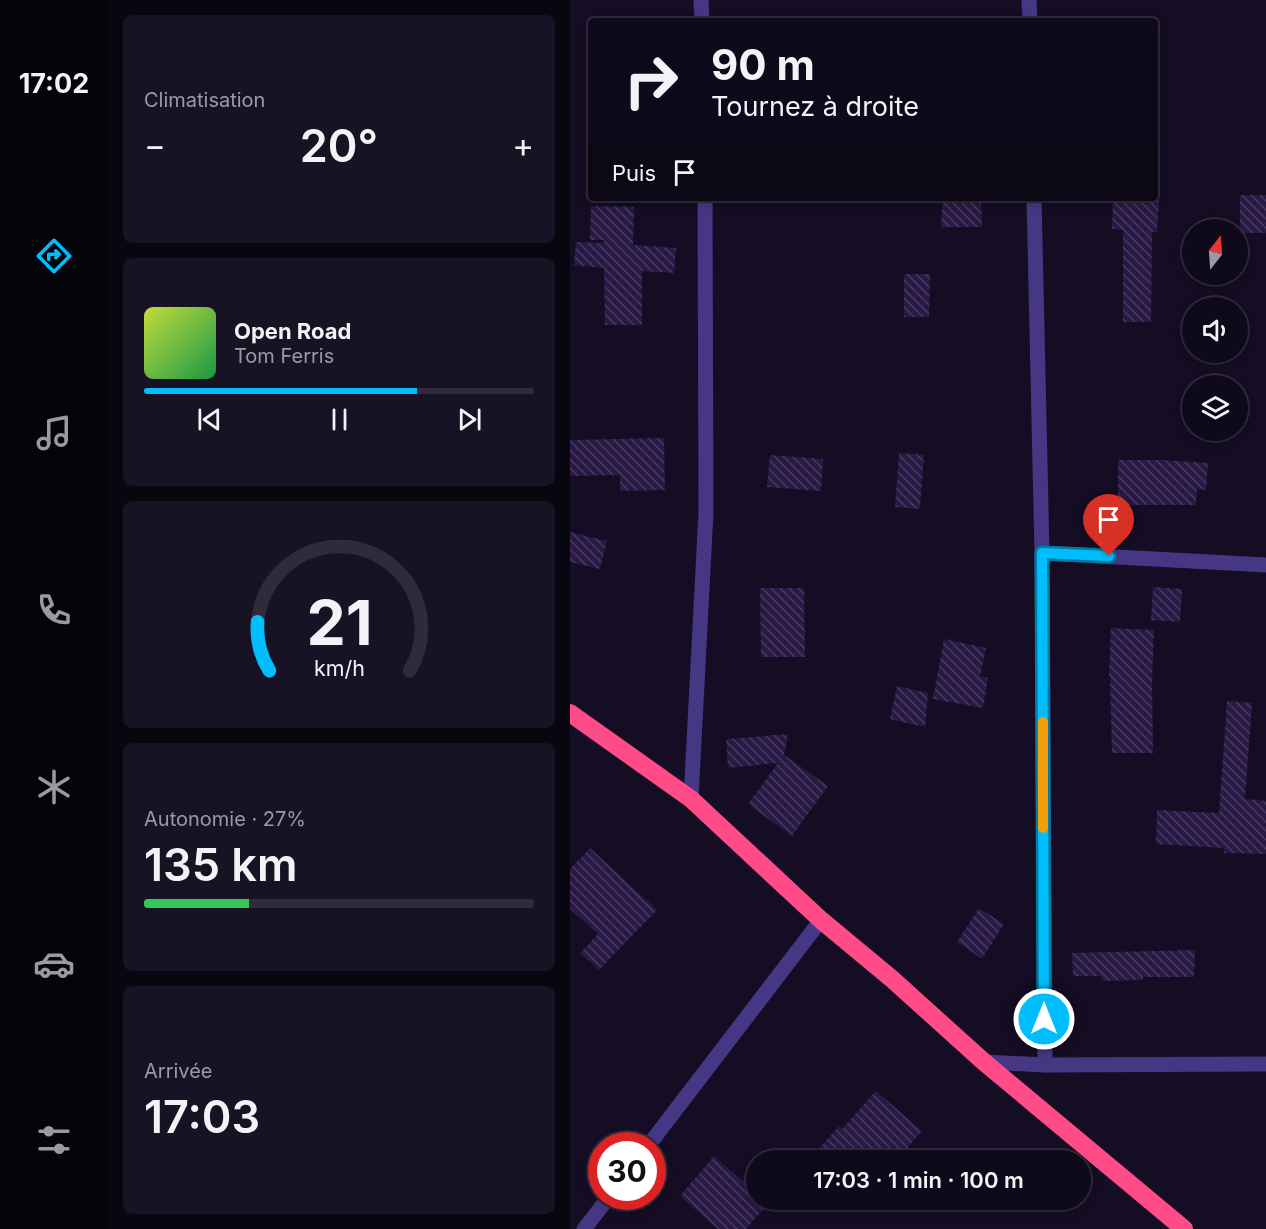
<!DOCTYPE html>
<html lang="fr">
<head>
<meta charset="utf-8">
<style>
  :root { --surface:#0f0a1b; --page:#181324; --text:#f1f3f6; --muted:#9b9aa3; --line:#2f2b3a; --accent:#00befb }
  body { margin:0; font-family:Inter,sans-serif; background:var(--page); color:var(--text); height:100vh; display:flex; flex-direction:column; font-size:22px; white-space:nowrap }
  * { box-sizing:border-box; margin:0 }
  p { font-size:20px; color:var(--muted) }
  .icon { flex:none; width:33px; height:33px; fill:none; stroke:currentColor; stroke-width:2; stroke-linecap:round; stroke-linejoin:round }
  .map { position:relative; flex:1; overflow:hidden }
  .drawer { display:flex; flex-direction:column; gap:15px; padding:15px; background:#08060f; width:462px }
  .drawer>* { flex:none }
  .guide { position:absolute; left:18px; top:18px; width:570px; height:183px; border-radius:6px; box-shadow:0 3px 9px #0003,0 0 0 2px var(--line); background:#0f0a1b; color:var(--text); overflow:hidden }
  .needle { width:39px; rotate:17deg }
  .fabs { position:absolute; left:612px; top:219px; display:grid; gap:12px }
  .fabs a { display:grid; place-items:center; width:66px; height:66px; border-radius:50%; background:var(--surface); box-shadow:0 3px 9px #0003,0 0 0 2px var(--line); font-size:30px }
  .speed { position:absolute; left:18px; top:1132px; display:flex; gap:12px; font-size:30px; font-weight:700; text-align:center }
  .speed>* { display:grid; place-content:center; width:78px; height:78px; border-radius:50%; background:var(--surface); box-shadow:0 3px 9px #0003,0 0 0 2px var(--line); line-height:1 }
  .speed .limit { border:9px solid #d22; background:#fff; color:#111 }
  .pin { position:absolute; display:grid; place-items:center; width:51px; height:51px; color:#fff; margin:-62px -26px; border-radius:50% 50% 50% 0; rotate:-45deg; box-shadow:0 0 6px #0007 }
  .pin .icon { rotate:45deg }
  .me { position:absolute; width:66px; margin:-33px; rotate:0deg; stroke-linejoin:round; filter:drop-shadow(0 0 4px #0008) }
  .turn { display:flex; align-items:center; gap:21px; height:126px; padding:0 24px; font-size:27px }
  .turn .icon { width:78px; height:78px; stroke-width:2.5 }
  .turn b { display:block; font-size:42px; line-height:51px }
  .then { display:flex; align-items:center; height:57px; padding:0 24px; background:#0003; gap:12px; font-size:22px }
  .big { font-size:45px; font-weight:600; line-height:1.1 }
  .drawer .widget { flex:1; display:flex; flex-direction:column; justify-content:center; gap:9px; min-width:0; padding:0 21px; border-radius:9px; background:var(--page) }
  .drawer .dial { align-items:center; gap:0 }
  .dial svg { height:156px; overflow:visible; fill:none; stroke:var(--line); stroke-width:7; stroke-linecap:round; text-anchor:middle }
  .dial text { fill:var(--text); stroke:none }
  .song { display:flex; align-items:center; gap:18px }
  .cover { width:72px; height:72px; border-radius:9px; background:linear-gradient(135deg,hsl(70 70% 55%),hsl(140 70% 35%)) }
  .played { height:6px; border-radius:3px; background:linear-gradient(90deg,var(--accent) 70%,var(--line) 70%) }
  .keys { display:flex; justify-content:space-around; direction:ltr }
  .heat { display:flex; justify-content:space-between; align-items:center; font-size:33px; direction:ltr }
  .charge { height:9px; border-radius:4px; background:linear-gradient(90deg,#34c759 27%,var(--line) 0) }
  .trip { position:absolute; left:176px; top:1150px; width:345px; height:60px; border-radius:30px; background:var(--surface); box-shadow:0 3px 9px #0003,0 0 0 2px var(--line); font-weight:600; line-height:60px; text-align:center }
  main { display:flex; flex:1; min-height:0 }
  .tab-bar { display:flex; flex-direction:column; width:108px; justify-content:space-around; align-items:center; background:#06040b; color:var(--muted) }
  .tab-bar .icon { width:42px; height:42px }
  .tab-bar .active { color:var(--accent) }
  .tab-bar b { font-size:27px; color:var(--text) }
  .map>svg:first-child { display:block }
</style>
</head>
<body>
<main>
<nav class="tab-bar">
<b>17:02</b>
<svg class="icon active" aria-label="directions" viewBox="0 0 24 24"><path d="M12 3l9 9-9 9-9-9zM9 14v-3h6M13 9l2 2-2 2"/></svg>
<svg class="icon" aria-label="music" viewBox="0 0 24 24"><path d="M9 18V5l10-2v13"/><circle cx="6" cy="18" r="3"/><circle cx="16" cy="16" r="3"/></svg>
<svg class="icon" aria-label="phone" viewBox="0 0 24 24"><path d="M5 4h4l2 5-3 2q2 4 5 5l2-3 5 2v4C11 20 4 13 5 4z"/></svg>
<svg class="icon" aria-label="climate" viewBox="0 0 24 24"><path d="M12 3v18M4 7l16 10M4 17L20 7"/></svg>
<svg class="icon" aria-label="car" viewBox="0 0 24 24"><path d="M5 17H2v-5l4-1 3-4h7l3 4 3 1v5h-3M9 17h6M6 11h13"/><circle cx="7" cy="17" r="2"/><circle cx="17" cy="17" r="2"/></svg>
<svg class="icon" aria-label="filters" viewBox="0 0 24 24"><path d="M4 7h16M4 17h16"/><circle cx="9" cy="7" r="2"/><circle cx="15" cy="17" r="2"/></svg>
</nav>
<section class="drawer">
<div class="widget"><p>Climatisation</p>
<div class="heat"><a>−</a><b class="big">20°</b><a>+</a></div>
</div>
<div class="widget">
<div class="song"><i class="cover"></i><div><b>Open Road</b><p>Tom Ferris</p></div></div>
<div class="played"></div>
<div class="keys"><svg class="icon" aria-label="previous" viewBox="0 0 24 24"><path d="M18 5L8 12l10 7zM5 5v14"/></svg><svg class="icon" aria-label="pause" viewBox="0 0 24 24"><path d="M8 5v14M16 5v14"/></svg><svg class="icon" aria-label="next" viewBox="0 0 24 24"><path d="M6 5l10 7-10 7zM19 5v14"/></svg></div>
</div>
<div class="widget dial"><svg viewBox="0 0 100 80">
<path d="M14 69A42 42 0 1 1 86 69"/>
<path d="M14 69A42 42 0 0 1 8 44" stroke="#00befb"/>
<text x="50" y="56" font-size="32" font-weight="700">21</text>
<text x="50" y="72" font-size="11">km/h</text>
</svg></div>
<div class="widget"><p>Autonomie · 27%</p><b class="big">135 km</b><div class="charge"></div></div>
<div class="widget"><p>Arrivée</p><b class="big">17:03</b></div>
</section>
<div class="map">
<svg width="696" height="1229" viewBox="0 0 696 1229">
  <defs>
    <pattern id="building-back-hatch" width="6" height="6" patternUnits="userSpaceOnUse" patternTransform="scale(1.5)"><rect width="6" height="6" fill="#281945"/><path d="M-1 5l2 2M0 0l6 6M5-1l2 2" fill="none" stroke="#473961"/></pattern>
  </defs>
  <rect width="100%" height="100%" fill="#140d24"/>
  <g fill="url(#building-back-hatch)">
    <rect x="670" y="195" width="26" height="38"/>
    <path d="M 373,198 L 411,198 L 412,227 L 371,227 Z"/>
    <path d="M 543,198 L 589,198 L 587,232 L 582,232 L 581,322 L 553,322 L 553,230 L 542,229 Z"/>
    <path d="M 21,206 L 64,207 L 63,245 L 106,248 L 104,273 L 72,271 L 72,325 L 35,325 L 34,268 L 4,265 L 6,242 L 34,243 L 34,240 L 20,240 Z"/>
    <path d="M 334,274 L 360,274 L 359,317 L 334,317 Z"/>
    <path d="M 94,438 L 95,490 L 50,491 L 50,475 L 0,476 L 0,440 Z"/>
    <path d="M 329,453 L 354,455 L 350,509 L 325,507 Z"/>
    <path d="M 200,455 L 253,459 L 251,491 L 197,487 Z"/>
    <path d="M 548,460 L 592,460 L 638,463 L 636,490 L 627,489 L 626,505 L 548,505 Z"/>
    <path d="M 0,532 L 37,541 L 30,569 L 0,562 Z"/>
    <path d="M 583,587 L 612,589 L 610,622 L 581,620 Z"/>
    <path d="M 190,588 L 234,588 L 235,657 L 191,657 Z"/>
    <path d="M 541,628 L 584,630 L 582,682 L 583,753 L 542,753 L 540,676 L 539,676 Z"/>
    <path d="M 374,639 L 416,648 L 410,676 L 418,678 L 413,708 L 363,699 Z"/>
    <path d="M 327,686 L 358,693 L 355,727 L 320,719 Z"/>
    <path d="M 657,701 L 682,703 L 675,799 L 696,801 L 696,854 L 654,853 L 654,848 L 586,844 L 587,810 L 649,813 Z"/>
    <path d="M 218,734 L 214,755 L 258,786 L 222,836 L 178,804 L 208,763 L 158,768 L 156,739 Z"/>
    <path d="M 20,848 L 87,910 L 29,970 L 10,953 L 28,934 L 0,909 L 0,869 Z"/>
    <path d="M 409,908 L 434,924 L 412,959 L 387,942 Z"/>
    <path d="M 625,950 L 624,977 L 573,977 L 573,980 L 532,981 L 531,976 L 503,976 L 502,953 Z"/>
    <path d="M 306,1091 L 352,1131 L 326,1161 L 238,1161 L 269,1126 L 272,1129 Z"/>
    <path d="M 144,1156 L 186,1193 L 186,1200 L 194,1200 L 198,1204 L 176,1229 L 148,1229 L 110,1196 Z"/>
  </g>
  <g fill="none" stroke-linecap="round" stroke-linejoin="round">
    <g stroke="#453784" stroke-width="15">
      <path d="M 131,0 L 132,21"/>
      <path d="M 459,0 L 460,21"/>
      <path d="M 464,198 L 472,553 L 475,1065"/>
      <path d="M 472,553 L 696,565"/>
      <path d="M 121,799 L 136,512 L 135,198"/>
      <path d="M 414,1062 L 475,1065 L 696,1064"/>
      <path d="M 78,1146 L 251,920"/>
      <path d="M 14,1229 L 39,1197"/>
    </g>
    <path stroke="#ff4b88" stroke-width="18" d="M 0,713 L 121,799 L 251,920 L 322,979 L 414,1062 L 614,1229"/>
  </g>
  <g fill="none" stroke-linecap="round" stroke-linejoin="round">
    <g stroke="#007ca3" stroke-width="15">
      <path id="route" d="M 474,1019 L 472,553 L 539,556"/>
    </g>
    <use href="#route" stroke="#00befb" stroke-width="10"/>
    <path stroke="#f59e0b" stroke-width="10" d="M 473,722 L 473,828"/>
  </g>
</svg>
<div class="fabs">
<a><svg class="needle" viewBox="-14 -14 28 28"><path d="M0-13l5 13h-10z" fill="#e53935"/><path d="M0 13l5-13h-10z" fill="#9b9aa3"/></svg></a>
<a><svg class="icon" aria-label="sound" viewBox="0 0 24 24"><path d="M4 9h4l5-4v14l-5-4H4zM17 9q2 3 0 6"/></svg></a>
<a><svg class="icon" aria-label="layers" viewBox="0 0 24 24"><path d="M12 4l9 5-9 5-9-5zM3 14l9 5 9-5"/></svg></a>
</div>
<div class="speed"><div class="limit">30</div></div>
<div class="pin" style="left:539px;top:556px;background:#d93025"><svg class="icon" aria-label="arrive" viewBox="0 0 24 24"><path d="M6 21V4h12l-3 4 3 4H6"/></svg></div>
<svg class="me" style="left:474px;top:1019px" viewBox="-20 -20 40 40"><circle r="17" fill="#00befb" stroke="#fff" stroke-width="3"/><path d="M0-11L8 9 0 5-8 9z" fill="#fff"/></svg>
<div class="trip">17:03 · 1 min · 100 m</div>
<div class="guide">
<div class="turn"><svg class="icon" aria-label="right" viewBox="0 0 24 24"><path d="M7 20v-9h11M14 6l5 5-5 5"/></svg><div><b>90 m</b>Tournez à droite</div></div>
<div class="then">Puis<svg class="icon" aria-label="arrive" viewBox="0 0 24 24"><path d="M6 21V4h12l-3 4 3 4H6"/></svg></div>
</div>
</div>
</main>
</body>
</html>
